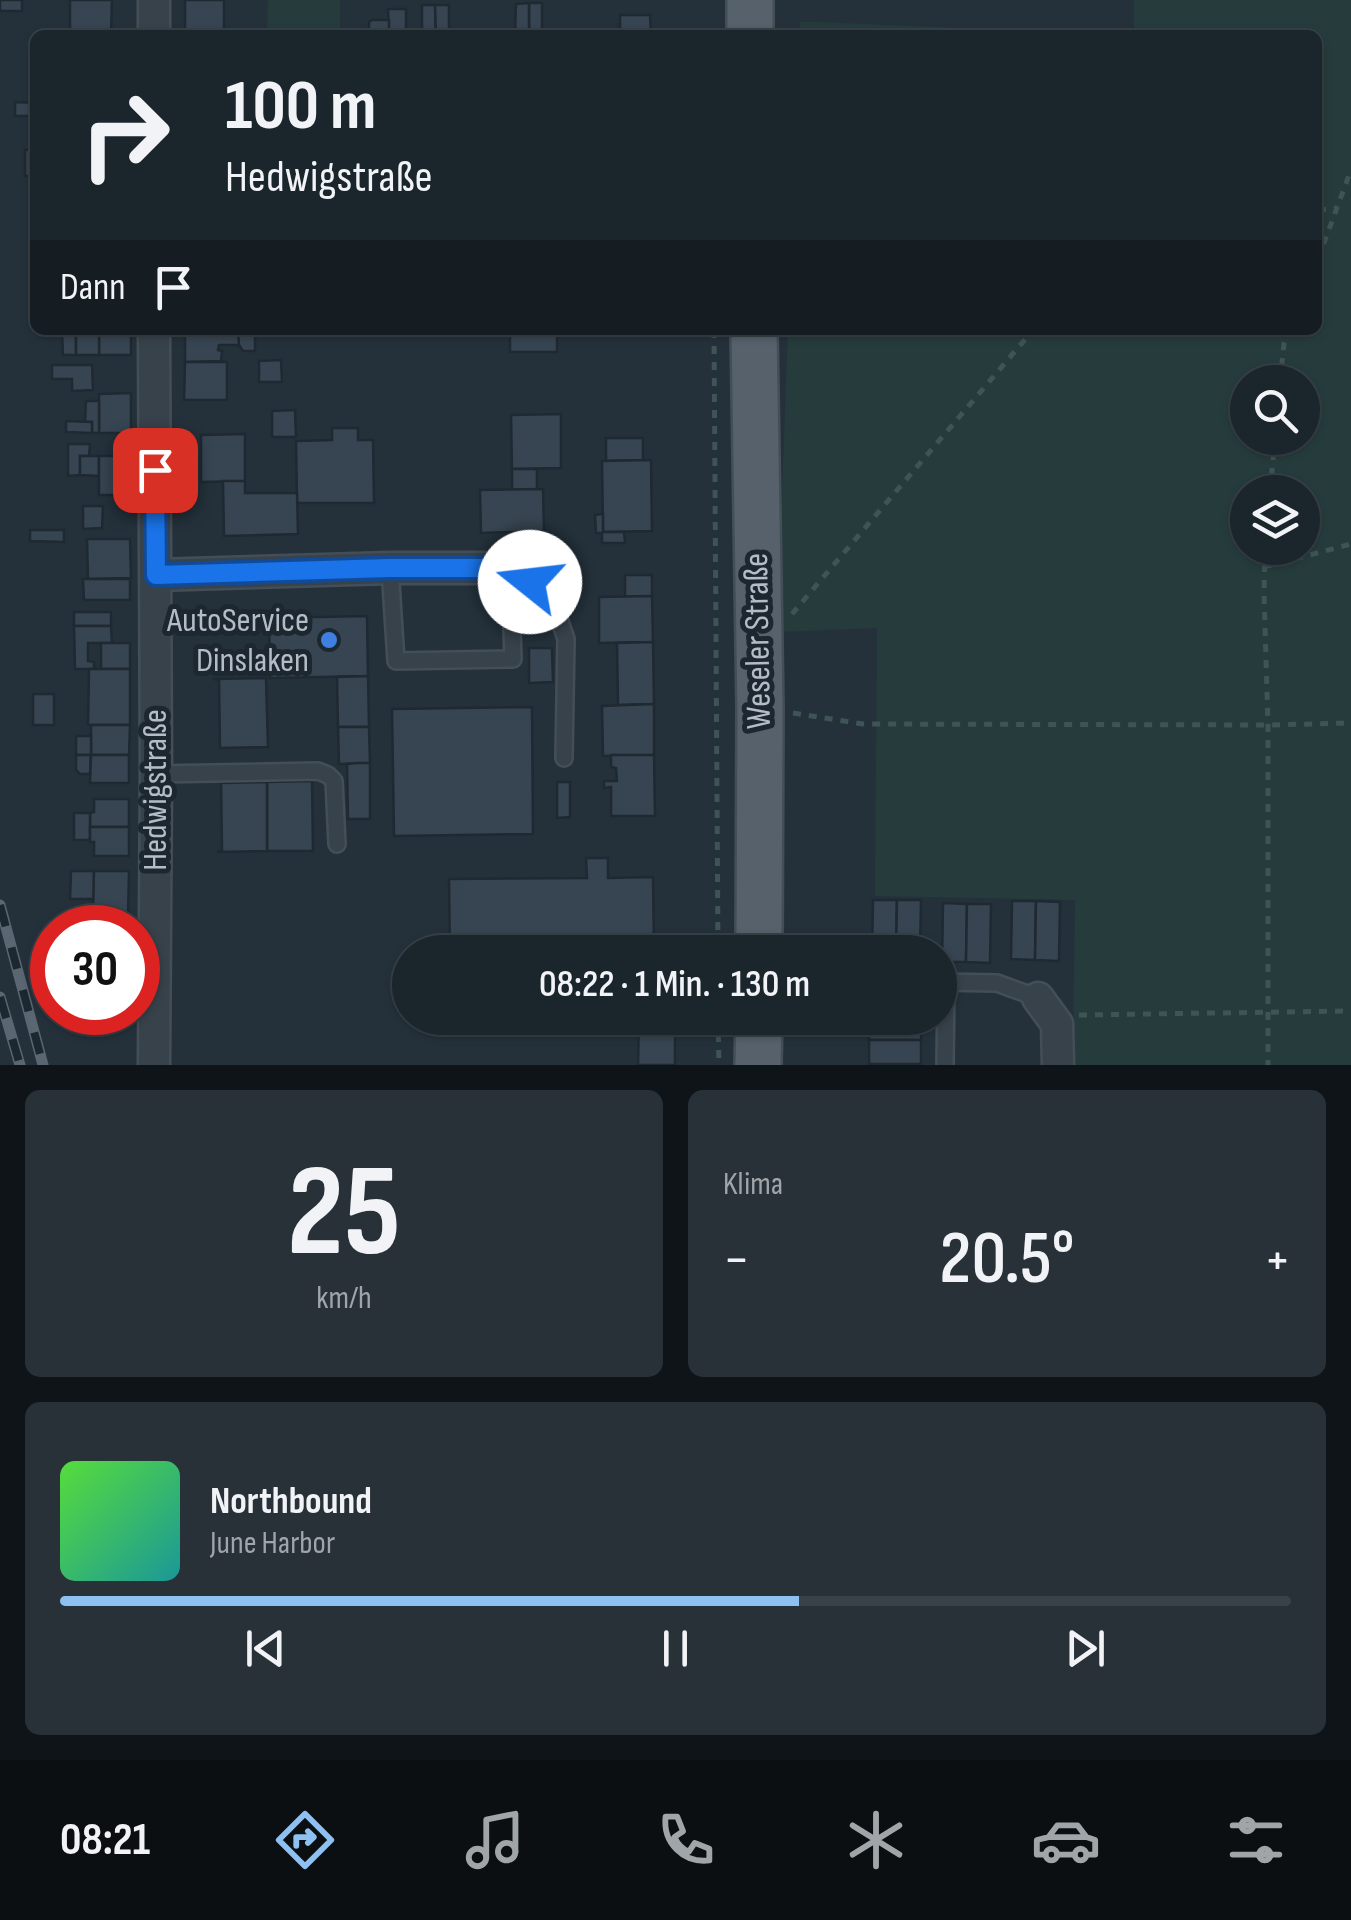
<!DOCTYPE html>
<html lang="de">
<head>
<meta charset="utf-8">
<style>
  :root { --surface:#1b252c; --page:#283138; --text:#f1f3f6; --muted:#a0a5a9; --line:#394248; --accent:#8ec0f2 }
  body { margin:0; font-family:"Sofia Sans Condensed",sans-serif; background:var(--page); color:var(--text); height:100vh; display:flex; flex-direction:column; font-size:38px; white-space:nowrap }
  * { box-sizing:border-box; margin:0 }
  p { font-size:32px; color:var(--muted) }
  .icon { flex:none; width:55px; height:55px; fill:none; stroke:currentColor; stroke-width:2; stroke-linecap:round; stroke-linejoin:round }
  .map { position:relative; height:1065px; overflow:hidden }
  .panel { display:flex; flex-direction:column; gap:25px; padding:25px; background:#0f1418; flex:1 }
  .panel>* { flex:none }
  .guide { position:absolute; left:30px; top:30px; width:1292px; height:305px; border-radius:15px; box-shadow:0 2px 8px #0004,0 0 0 2px var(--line); background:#1b252c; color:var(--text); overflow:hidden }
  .controls { position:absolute; left:1230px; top:365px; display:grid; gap:20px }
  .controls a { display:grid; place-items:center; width:90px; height:90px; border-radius:50%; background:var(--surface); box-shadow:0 2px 8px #0004,0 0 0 2px var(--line); font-size:50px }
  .speed { position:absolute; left:30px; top:905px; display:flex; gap:20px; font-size:50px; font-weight:700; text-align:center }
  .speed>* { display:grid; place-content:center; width:130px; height:130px; border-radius:50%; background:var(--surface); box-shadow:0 2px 8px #0004,0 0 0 2px var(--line); line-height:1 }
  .speed .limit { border:15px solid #d22; background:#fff; color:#111 }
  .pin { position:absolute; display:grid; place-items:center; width:85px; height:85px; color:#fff; margin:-42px; border-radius:20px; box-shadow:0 5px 15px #0006 }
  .me { position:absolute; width:110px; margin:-55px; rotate:286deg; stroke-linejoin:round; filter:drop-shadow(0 0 8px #0008) }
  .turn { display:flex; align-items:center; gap:35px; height:210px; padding:0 30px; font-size:45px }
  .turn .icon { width:130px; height:130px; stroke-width:2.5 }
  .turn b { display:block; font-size:70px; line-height:85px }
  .then { display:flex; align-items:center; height:95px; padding:0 30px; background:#0003; gap:20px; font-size:38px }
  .big { font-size:75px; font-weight:600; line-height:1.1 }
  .panel .tile { flex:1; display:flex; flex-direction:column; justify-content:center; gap:15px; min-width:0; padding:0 35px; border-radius:15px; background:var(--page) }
  .panel .dial { align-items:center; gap:0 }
  .dial b { font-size:130px; line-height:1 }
  .song { display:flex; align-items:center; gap:30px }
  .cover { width:120px; height:120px; border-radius:15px; background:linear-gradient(135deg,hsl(110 70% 55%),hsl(180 70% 35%)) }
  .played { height:10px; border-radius:5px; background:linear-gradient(90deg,var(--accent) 60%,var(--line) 60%) }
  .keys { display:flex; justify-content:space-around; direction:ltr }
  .heat { display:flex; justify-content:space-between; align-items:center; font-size:55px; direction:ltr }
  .panel .tiles { flex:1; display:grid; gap:25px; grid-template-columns:1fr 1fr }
  .tile:last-child { grid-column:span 2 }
  .trip { position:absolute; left:392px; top:935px; width:565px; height:100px; border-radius:50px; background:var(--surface); box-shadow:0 2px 8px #0004,0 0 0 2px var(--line); font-weight:600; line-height:100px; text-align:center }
  .tabs { display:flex; height:160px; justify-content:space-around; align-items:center; background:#0b0f12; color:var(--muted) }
  .tabs .icon { width:70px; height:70px }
  .tabs .on { color:var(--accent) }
  .tabs b { font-size:45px; color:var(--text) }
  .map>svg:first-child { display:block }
</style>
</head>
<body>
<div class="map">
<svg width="1351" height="1065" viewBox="0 0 1351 1065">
  <rect width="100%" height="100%" fill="#24313b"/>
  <g fill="#263c3c" fill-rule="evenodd">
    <path d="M 268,0 L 340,0 L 340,35 L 267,35 Z"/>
    <path d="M 1134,0 L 1351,0 L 1351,1065 L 1073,1065 L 1075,900 L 875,896 L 877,628 L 777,632 L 788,330 L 1318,330 L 1318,35 L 1134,35 ZM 1248,382 L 1302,382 L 1302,438 L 1248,438 ZM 1248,492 L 1302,492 L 1302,548 L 1248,548 Z"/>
    <path d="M 800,22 L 815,22 L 1134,35 L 799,35 Z"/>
  </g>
  <g fill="#374552" stroke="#1f2932" stroke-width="2.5">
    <rect x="0" y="0" width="22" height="11"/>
    <path d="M 70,0 L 112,0 L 111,34 L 70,34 Z"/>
    <rect x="185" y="0" width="39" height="35"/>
    <path d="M 529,3 L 542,3 L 542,31 L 529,32 Z"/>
    <path d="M 529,3 L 529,32 L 515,32 L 516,4 Z"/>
    <path d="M 422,5 L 435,5 L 436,34 L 422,35 Z"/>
    <path d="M 435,5 L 449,5 L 449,34 L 436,34 Z"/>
    <path d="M 388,9 L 406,9 L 406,35 L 389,35 Z"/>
    <path d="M 620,15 L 650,15 L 651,35 L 620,35 Z"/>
    <path d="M 372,20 L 389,20 L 389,35 L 369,35 L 369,22 Z"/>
    <path d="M 15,102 L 35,103 L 35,116 L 15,116 Z"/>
    <rect x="25" y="150" width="10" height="26"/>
    <path d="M 131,330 L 131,355 L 99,355 L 99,330 Z"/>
    <rect x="510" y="330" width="47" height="22"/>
    <path d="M 62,331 L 76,331 L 76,355 L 63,355 Z"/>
    <rect x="76" y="331" width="23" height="24"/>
    <path d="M 255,333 L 255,351 L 243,351 L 239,345 L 238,334 Z"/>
    <path d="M 238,334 L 239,345 L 219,345 L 218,350 L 222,351 L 221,361 L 185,362 L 185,335 Z"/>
    <path d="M 281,360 L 282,382 L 259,382 L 259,361 Z"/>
    <path d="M 185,362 L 227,362 L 227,400 L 184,400 Z"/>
    <path d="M 52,365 L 92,365 L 93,390 L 72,391 L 72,379 L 52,379 Z"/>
    <path d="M 131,393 L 131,433 L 99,433 L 99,394 Z"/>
    <path d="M 86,401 L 99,401 L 99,433 L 92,433 L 92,422 L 85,422 Z"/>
    <path d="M 295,410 L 296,437 L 272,437 L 272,411 Z"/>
    <path d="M 561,414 L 561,468 L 512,469 L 511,415 Z"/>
    <path d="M 66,421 L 92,422 L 92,433 L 66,432 Z"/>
    <path d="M 332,428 L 358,428 L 358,440 L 373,440 L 374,503 L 297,503 L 296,441 L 332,440 Z"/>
    <path d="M 245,434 L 245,481 L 201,482 L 201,435 Z"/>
    <path d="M 606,438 L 643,438 L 643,460 L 606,461 Z"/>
    <path d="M 68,444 L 90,444 L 89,456 L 80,456 L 80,475 L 68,476 Z"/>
    <path d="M 80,456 L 99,456 L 99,476 L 80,475 Z"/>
    <rect x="99" y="456" width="31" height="39"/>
    <path d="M 651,460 L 652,531 L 603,532 L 602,461 Z"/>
    <path d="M 512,469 L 537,469 L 537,489 L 512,490 Z"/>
    <path d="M 223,481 L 245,481 L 245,493 L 297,493 L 298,534 L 224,536 Z"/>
    <path d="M 543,489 L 544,531 L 481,533 L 480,490 Z"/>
    <path d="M 83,506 L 103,506 L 102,528 L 83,529 Z"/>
    <path d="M 603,514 L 603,532 L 624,532 L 625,543 L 602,543 L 602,533 L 596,533 L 595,515 Z"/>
    <path d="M 30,530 L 64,530 L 64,542 L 30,541 Z"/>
    <path d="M 87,539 L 130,539 L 131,578 L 88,579 Z"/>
    <path d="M 625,575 L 652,575 L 652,596 L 625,597 Z"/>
    <path d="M 83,579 L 130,579 L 130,600 L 84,600 Z"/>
    <path d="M 652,596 L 653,642 L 599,643 L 599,597 Z"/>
    <rect x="74" y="612" width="37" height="14"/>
    <path d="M 367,616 L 368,676 L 270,678 L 269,618 Z"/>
    <path d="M 74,626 L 111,626 L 112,643 L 88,643 L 88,661 L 94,662 L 94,669 L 75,669 Z"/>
    <path d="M 653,642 L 654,704 L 618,705 L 617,643 Z"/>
    <rect x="101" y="643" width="29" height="26"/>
    <path d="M 529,648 L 552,648 L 553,682 L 529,683 Z"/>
    <path d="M 89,669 L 130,669 L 130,725 L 88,725 Z"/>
    <path d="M 368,676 L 369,727 L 338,727 L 337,677 Z"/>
    <path d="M 266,678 L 268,747 L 220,748 L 219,680 L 213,679 Z"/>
    <rect x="33" y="694" width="21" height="31"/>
    <path d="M 654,704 L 654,755 L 603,756 L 602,706 Z"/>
    <path d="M 532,707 L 533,834 L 394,836 L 392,709 Z"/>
    <path d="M 91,725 L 130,725 L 129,755 L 91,755 Z"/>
    <path d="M 338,727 L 369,727 L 370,763 L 339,764 Z"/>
    <rect x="76" y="736" width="15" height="19"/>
    <path d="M 76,755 L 91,755 L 90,774 L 80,774 L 76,770 Z"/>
    <path d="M 91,755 L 129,755 L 129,783 L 90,783 Z"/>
    <path d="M 611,755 L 654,755 L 655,816 L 611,816 L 611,787 L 604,788 L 604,781 L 617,781 L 616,768 L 611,767 Z"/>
    <path d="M 357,763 L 370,763 L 370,819 L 348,819 L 347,764 Z"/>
    <path d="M 312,781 L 313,851 L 267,851 L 267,782 Z"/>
    <path d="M 267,782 L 267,851 L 217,852 L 222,850 L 221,783 Z"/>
    <path d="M 557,782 L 570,782 L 570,817 L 557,818 Z"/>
    <path d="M 94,799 L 129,799 L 129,827 L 90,827 L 90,813 L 94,812 Z"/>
    <rect x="74" y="813" width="16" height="27"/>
    <path d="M 90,827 L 129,827 L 129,856 L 94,856 L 94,842 L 90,842 Z"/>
    <path d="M 586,858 L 608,858 L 608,878 L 653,877 L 654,952 L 450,952 L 449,879 L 587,878 Z"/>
    <path d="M 71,871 L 94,871 L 94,899 L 70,899 Z"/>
    <path d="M 94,871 L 129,871 L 128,915 L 93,914 Z"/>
    <path d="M 873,900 L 897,900 L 896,952 L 872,952 Z"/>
    <path d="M 897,900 L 921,900 L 920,952 L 896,952 Z"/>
    <path d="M 1012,901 L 1036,901 L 1035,960 L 1011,959 Z"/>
    <path d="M 1036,901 L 1060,902 L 1059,961 L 1035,960 Z"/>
    <path d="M 943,903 L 967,904 L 966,962 L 942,962 Z"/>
    <path d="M 967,904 L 991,904 L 990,963 L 966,962 Z"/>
    <path d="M 639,1018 L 675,1018 L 675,1065 L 638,1065 Z"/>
    <rect x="869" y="1018" width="52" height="22"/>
    <rect x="869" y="1040" width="52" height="24"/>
  </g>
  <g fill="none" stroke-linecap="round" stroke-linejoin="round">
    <g stroke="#444e57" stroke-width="20">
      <g id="service">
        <path d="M 390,568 L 396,661 L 513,659 L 510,568"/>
        <path d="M 551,595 L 566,639 L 564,758"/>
        <path d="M 156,774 L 318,771 L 328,775 L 334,781 L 337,844"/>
        <path d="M 940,982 L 997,983 L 1038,998"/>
        <path d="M 945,1065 L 946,982"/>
      </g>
    </g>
    <g stroke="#444e57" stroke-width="35">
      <g id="minor">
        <path d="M 154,35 L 154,0"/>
        <path d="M 156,575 L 390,568 L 510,568 L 551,595"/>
        <path d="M 1038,998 L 1057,1024 L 1058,1065"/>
        <path d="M 154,1065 L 156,774 L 154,330"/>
      </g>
    </g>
    <g stroke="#444e57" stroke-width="50">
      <g id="primary">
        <path d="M 750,0 L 750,35"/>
        <path d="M 754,330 L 760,708 L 759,952"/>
        <path d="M 758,1065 L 759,1018"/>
      </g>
    </g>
    <g stroke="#3f5454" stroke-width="5" stroke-dasharray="8 8" stroke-linecap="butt">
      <path d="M 1318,210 L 1338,208"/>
      <path d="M 1318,259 L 1351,170"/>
      <path d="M 714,330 L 718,952"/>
      <path d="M 1280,382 L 1284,343 L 1289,330"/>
      <path d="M 1270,492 L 1275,438"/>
      <path d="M 1265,548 L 1264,593 L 1268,725 L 1268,1065"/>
      <path d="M 1264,567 L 1351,544"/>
      <path d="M 792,614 L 1033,330"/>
      <path d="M 793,713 L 863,724 L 1268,725 L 1351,723"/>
      <path d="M 1079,1015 L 1351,1011"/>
      <path d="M 718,1018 L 719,1065"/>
    </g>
    <use href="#service" stroke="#38424b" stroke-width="15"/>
    <use href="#minor" stroke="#38424b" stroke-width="30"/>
    <use href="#primary" stroke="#56616b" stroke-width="45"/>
    <g stroke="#5a6772" stroke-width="11">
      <g id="rail">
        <path d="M 0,905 L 43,1065"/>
        <path d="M 0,997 L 20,1065"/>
      </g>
    </g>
    <use href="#rail" stroke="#1d2730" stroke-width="8" stroke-dasharray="22" stroke-linecap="butt"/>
  </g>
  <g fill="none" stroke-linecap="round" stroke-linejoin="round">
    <g stroke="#114b97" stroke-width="25">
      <path id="route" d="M 155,470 L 156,575 L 390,568 L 510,568 L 530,582"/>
    </g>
    <use href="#route" stroke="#1a73e8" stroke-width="18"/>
  </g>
  <circle fill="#3f7fe0" stroke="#1d2730" stroke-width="4" cx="329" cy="640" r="10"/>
  <g text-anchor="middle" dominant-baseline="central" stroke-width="10" stroke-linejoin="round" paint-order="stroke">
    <g font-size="35" fill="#b4bdc7" stroke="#1d2730" text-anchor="end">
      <text x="309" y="620">AutoService<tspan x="309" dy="40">Dinslaken</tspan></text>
    </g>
    <g font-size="35" fill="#b4bdc7" stroke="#1d2730">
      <text transform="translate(758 641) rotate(-91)">Weseler Straße</text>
      <text transform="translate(155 790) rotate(-90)">Hedwigstraße</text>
    </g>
  </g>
</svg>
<div class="controls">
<a><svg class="icon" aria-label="search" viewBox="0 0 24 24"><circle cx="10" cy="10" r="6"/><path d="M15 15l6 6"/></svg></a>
<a><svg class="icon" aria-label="layers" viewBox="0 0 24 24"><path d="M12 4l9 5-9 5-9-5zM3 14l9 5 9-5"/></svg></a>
</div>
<div class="speed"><div class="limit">30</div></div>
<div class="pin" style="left:155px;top:470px;background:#d93025"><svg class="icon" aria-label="arrive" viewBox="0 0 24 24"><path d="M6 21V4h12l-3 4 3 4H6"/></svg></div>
<svg class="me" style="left:530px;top:582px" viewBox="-20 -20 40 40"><circle r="19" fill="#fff"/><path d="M0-13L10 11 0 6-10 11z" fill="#1a73e8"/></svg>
<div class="trip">08:22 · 1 Min. · 130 m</div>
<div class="guide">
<div class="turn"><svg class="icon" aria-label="right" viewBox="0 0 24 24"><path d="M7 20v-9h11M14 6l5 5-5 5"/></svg><div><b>100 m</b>Hedwigstraße</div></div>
<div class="then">Dann<svg class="icon" aria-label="arrive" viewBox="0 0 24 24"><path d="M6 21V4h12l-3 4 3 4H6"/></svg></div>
</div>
</div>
<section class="panel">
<div class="tiles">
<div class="tile dial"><b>25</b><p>km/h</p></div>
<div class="tile"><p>Klima</p>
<div class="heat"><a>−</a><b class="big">20.5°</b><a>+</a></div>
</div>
<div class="tile">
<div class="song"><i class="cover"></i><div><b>Northbound</b><p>June Harbor</p></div></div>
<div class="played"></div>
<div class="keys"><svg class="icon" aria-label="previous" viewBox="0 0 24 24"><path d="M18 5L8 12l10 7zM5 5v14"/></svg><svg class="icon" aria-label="pause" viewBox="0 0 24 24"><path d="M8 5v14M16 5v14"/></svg><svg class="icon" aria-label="next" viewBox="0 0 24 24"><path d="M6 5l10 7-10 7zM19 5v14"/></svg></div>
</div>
</div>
</section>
<nav class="tabs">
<b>08:21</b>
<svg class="icon on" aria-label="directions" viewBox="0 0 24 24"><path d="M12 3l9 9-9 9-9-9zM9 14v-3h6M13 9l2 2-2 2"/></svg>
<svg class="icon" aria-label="music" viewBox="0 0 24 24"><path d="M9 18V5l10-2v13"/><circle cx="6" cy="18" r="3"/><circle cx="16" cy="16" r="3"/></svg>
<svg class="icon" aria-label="phone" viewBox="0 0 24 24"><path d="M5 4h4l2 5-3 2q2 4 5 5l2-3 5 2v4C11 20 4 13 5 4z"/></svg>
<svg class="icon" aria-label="climate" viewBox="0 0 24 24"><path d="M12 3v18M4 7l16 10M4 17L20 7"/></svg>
<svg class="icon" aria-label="car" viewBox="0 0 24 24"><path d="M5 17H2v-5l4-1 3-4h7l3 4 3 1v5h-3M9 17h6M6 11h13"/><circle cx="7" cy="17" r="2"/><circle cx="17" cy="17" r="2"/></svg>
<svg class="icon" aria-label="filters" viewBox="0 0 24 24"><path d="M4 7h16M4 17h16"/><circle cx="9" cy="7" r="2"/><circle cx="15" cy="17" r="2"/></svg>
</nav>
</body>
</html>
